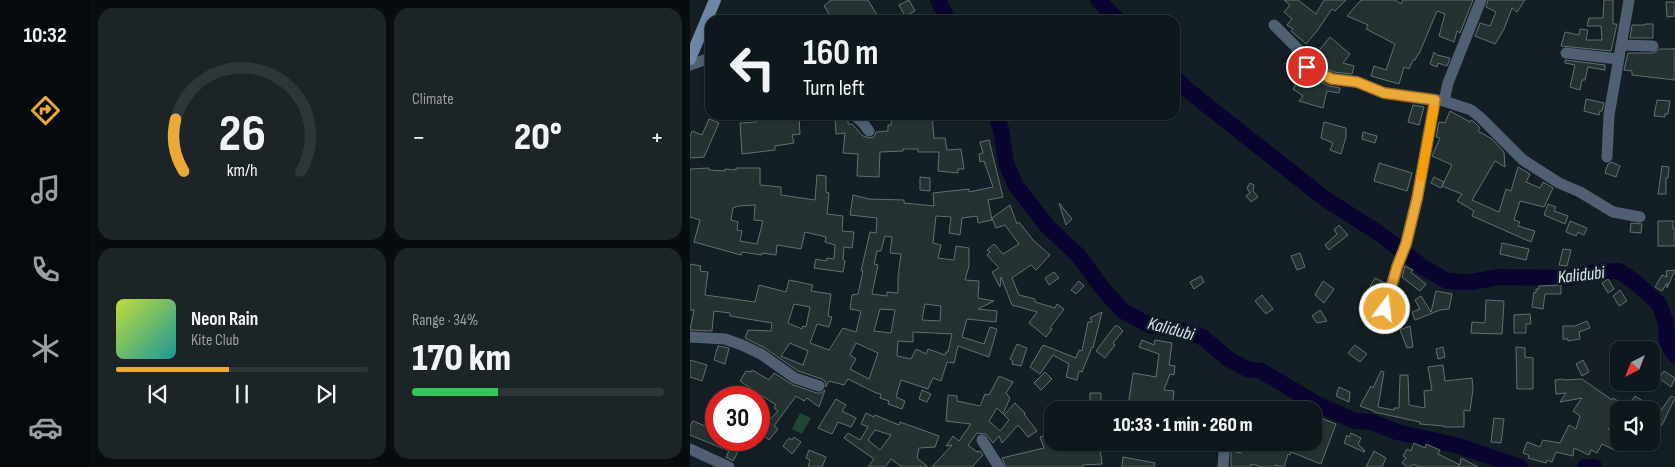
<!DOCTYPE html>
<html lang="en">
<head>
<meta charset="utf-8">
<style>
  :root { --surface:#0e171b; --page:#1c2428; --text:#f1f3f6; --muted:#9b9fa3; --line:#2e363a; --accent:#eba939 }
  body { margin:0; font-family:"Sofia Sans Condensed",sans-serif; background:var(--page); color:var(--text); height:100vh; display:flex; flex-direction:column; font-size:19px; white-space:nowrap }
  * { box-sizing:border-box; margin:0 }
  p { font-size:16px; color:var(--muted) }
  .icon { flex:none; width:28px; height:28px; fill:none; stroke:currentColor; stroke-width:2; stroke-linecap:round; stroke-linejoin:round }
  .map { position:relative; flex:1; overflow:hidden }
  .drawer { display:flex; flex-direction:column; gap:8px; padding:8px; background:#080d0f; width:600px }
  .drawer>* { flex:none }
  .top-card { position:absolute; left:15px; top:15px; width:475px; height:105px; border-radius:15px; box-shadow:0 1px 4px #0004,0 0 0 1px var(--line); background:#0e171b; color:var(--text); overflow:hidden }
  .needle { width:32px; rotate:222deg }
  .controls { position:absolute; left:920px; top:341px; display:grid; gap:10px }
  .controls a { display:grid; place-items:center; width:50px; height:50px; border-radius:10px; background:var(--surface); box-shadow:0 1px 4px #0004,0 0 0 1px var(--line); font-size:25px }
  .speed { position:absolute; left:15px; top:386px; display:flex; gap:10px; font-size:25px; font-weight:700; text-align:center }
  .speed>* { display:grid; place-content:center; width:65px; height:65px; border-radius:50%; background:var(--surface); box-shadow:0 1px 4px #0004,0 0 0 1px var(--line); line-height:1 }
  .speed .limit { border:8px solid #d22; background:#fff; color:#111 }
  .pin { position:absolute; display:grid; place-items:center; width:42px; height:42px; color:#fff; margin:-21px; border:2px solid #fff; border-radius:50%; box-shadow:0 1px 5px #0007 }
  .me { position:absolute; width:55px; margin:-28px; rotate:15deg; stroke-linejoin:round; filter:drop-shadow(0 0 4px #0008) }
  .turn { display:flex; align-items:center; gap:18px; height:105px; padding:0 15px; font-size:22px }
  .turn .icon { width:65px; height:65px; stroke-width:2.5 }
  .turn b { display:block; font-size:35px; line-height:42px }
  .big { font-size:38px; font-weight:800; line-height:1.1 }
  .drawer .card { flex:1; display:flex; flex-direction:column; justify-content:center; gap:8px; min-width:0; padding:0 18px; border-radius:15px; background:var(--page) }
  .drawer .dial { align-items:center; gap:0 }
  .dial svg { height:130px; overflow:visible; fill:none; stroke:var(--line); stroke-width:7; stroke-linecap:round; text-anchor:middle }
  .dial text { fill:var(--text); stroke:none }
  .song { display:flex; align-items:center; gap:15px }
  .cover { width:60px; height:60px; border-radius:8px; background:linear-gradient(135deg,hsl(70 70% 55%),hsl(180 70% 35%)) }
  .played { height:5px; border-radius:2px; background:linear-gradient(90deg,var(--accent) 45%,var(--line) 45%) }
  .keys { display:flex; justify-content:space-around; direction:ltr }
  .heat { display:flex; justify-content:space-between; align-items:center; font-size:28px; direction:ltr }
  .charge { height:8px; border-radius:4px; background:linear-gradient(90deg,#34c759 34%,var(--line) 0) }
  .drawer .tiles { flex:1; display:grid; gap:8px; grid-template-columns:repeat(2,1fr) }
  .trip { position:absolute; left:354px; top:401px; width:278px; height:50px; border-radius:15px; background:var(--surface); box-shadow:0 1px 4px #0004,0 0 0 1px var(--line); font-weight:800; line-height:50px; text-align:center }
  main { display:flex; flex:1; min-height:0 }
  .tabs { display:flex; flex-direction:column; width:90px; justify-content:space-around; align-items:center; background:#06090b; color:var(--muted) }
  .tabs .icon { width:35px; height:35px }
  .tabs .on { color:var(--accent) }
  .tabs b { font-size:22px; color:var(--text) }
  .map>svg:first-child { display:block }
</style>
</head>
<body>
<main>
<nav class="tabs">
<b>10:32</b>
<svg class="icon on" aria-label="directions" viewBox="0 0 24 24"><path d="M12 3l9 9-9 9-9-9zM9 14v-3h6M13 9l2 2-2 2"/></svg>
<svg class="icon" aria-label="music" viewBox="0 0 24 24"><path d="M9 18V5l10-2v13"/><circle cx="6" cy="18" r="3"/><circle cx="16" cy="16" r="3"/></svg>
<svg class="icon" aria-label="phone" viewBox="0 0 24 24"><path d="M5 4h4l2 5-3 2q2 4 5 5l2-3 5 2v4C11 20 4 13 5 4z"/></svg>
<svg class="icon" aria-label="climate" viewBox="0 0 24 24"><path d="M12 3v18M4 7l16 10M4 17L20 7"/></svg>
<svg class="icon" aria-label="car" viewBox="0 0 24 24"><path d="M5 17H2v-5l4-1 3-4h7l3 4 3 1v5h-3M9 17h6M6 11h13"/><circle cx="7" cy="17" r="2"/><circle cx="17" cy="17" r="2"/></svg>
</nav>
<section class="drawer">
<div class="tiles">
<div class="card dial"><svg viewBox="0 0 100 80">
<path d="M14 69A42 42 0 1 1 86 69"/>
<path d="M14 69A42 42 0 0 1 9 37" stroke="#eba939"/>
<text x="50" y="56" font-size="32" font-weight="700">26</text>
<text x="50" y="72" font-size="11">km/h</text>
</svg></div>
<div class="card"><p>Climate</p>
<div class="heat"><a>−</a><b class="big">20°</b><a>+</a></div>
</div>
<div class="card">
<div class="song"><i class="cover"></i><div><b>Neon Rain</b><p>Kite Club</p></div></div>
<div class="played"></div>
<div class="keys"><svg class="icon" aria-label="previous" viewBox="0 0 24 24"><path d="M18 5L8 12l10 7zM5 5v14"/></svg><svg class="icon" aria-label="pause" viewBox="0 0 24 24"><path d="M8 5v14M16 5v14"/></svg><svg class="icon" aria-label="next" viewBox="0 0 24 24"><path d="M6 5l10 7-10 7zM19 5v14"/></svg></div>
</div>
<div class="card"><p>Range · 34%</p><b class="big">170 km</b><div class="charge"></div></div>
</div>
</section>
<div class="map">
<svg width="985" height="467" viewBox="0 0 985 467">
  <rect width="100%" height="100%" fill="#131f24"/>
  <path fill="#1f4736" d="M 110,413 L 121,418 L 112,434 L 102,429 Z"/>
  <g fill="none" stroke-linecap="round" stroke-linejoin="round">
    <g stroke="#0a0430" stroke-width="16">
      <path d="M 248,0 L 258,20"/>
      <path d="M 408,0 L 428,20"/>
      <path d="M 485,78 L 495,88 L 634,198 L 690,234 L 734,268 L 757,281 L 781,282 L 809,277 L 877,278 L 905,272 L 929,271 L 944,281 L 969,304 L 976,323 L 977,342 L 985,355"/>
      <path d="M 306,115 L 311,129 L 316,163 L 326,186 L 358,227 L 388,255 L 413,289 L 433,311 L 459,325 L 489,330 L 512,337 L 540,360 L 557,369 L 571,371 L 627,404 L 665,421 L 682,422 L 707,432 L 769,446 L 830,467"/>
      <path d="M 895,467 L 904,467"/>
    </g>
  </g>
  <g fill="#243231" stroke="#617170" fill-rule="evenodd">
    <path d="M 141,0 L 178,0 L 190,20 L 143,20 L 134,6 Z"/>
    <path d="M 219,0 L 225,11 L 215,16 L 209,5 Z"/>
    <path d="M 594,0 L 608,0 L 626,14 L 634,0 L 656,0 L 645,11 L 642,9 L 627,31 L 616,44 L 601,31 L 603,29 L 597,25 L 602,19 L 594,12 L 600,5 Z"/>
    <path d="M 671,0 L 705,0 L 711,4 L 713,0 L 783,0 L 770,33 L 767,31 L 764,42 L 749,36 L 755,14 L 747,11 L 729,54 L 728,54 L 725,60 L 723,60 L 719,69 L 714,67 L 709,84 L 681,76 L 684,66 L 696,70 L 705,44 L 676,29 L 678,25 L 657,16 Z"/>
    <path d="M 798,0 L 835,0 L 827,12 L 822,8 L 814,29 L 805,44 L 785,36 L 790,23 L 800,26 L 806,12 L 796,7 Z"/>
    <path d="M 914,0 L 923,0 L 923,24 L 927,24 L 921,51 L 871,46 L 875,32 L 889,35 L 890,29 L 898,30 L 896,40 L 912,40 L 911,26 L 897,26 L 899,18 L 913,18 Z"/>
    <path d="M 976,2 L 985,2 L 985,16 L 977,17 Z"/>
    <path d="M 955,24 L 963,24 L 963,38 L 940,38 L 942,25 L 955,25 Z"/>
    <path d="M 640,37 L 660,54 L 653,63 L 664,66 L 662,74 L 644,72 L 623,62 L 622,59 Z"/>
    <path d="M 970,49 L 985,49 L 985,80 L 942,75 L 942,71 L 934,70 L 938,53 L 963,53 Z"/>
    <path d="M 744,52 L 747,55 L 760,58 L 757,66 L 748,63 L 747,67 L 740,64 Z"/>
    <path d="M 875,60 L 915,65 L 915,70 L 898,67 L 895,80 L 892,80 L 890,90 L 880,87 L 885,65 L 875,63 Z"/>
    <path d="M 613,73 L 639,86 L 650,88 L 649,93 L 637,91 L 633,108 L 609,101 L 613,96 L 603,89 Z"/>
    <path d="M 896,99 L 914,103 L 912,111 L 910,111 L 909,115 L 894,111 Z"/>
    <path d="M 967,100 L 980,101 L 978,114 L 975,114 L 975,117 L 964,116 Z"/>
    <path d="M 723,105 L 734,107 L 729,125 L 718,122 Z"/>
    <path d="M 760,111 L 780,122 L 781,120 L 784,122 L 790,128 L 788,131 L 802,139 L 814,152 L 815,167 L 805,161 L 782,200 L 809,212 L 816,189 L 821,191 L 828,167 L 840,174 L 836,182 L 850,188 L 853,182 L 863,188 L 854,207 L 830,201 L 824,220 L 830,222 L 828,226 L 845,231 L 841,242 L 782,216 L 784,211 L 767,201 L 772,194 L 752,186 L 754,182 L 751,188 L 741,183 L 744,177 L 754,182 L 762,165 L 742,156 L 750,138 L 746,137 L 749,122 L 755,123 Z"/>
    <path d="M 66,115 L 109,115 L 110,134 L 102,135 L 104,143 L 85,146 L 85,150 L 52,154 L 50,123 L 67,122 Z"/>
    <path d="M 202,115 L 213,116 L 213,118 L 242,115 L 244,138 L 255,138 L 257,150 L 271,149 L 274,169 L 268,169 L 268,173 L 248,171 L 249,152 L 228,152 L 228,149 L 213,149 L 213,151 L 190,152 L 189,177 L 167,176 L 168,154 L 153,153 L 155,133 L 146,134 L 145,119 L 158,119 L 158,124 L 162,124 L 173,136 L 179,138 L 184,137 L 186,132 L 198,131 L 198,125 L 201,125 Z"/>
    <path d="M 19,119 L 29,123 L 14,157 L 0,158 L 0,136 L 2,131 L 12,135 Z"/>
    <path d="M 634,122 L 656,128 L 656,137 L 651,154 L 640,150 L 643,143 L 631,138 Z"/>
    <path d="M 673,132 L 687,136 L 685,143 L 672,139 Z"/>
    <path d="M 299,140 L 313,197 L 298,200 L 302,220 L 288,223 L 287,216 L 272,218 L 270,235 L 259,233 L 261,217 L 246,216 L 243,243 L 251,245 L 248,258 L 264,260 L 266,246 L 279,248 L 279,266 L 275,280 L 289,281 L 288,298 L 304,301 L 288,309 L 307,311 L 306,322 L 277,319 L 272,337 L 294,344 L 300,327 L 307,329 L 299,357 L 268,346 L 264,363 L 257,362 L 251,381 L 243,378 L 238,389 L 211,380 L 206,397 L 215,401 L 212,409 L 198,404 L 199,401 L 190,398 L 191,394 L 186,393 L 158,379 L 154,385 L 139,381 L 136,387 L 135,381 L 132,379 L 108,371 L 75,348 L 55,338 L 58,330 L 81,331 L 82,323 L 40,316 L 40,313 L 24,311 L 22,331 L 0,330 L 4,310 L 0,310 L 0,264 L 11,266 L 10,271 L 18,272 L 15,295 L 65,302 L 69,285 L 96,292 L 99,280 L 123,285 L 121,291 L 141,294 L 138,316 L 142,317 L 139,327 L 127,324 L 120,343 L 139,350 L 153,328 L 166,332 L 171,311 L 160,309 L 162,295 L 168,294 L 173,271 L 171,271 L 180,232 L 186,233 L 187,218 L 160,215 L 163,195 L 179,199 L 214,200 L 214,203 L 244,206 L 243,193 L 279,189 L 279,192 L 303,187 L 294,161 L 290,162 L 289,154 L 293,153 L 290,142 ZM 195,236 L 202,237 L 200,253 L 211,254 L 208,276 L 208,293 L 197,292 L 197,296 L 182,294 L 188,265 L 184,264 L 187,251 L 191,251 ZM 104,304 L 120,307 L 116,327 L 113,326 L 112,329 L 98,323 ZM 235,304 L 251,306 L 250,321 L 232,320 ZM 190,309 L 205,310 L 201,333 L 184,331 ZM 223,332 L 262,334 L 258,352 L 256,352 L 255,355 L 238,349 L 236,354 L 226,349 L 221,359 L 207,356 L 208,341 L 223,342 ZM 100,343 L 118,351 L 113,365 L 91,356 ZM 166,343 L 188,353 L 179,379 L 160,369 L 166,359 L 160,355 Z"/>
    <path d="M 922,162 L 930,166 L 926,177 L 915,173 L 918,164 Z"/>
    <path d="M 689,163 L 722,173 L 717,191 L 684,181 Z"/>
    <path d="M 972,166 L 979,167 L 978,178 L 976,178 L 976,194 L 968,194 Z"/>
    <path d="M 19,168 L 19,170 L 35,171 L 35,169 L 46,170 L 46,168 L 70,168 L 70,185 L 91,187 L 91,195 L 125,200 L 127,175 L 136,176 L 136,192 L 139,193 L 137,214 L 153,216 L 152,231 L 164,232 L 162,248 L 154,247 L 153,260 L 155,261 L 153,272 L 124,268 L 126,259 L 136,261 L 137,258 L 144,259 L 145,245 L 135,242 L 136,237 L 115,232 L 111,249 L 87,245 L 86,255 L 72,253 L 72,255 L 52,252 L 51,255 L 4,242 L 10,220 L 0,217 L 0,169 ZM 65,205 L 64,220 L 73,221 L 67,244 L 50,241 L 52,231 L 47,230 L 48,222 L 41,220 L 43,208 L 48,206 Z"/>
    <path d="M 230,177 L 240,178 L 240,191 L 230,190 Z"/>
    <path d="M 560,183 L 564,185 L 563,191 L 568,197 L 561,202 L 556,196 L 560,193 L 557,188 Z"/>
    <path d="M 369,203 L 382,219 L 376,225 Z"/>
    <path d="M 858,204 L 866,207 L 864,211 L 878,216 L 875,224 L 854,215 Z"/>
    <path d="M 320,205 L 327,224 L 329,222 L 343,240 L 360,255 L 346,270 L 341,265 L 322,278 L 329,295 L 345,299 L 345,302 L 365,308 L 367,304 L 374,309 L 360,328 L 362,329 L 356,337 L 339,323 L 347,312 L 322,305 L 311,277 L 310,287 L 302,272 L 309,268 L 297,255 L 300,252 L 297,250 L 304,244 L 313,254 L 329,244 L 315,225 L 306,228 L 302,218 Z"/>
    <path d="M 880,221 L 897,228 L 894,235 L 888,232 L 886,236 L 876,232 Z"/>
    <path d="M 968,221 L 983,221 L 983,229 L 985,229 L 985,246 L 968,246 Z"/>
    <path d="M 941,223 L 952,224 L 951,233 L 940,232 Z"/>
    <path d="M 649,225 L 658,235 L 639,250 L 635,245 L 647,234 L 644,230 Z"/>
    <path d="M 812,243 L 839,249 L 836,260 L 810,254 Z"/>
    <path d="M 873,249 L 881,250 L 877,266 L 869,265 Z"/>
    <path d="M 610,253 L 615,267 L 607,270 L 601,256 Z"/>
    <path d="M 715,266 L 723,270 L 721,272 L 723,274 L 736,284 L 730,291 L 712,277 Z"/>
    <path d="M 985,270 L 977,288 L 977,283 L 972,291 L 965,287 L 972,275 L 977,277 L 976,271 Z"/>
    <path d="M 364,272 L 369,278 L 359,285 L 355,278 Z"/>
    <path d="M 511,276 L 514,282 L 504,289 L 500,282 Z"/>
    <path d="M 685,278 L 695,283 L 688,294 L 679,288 Z"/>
    <path d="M 918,279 L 924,289 L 918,293 L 912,283 Z"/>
    <path d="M 389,281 L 394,286 L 386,294 L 381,290 Z"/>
    <path d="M 633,281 L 644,289 L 634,303 L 625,295 Z"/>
    <path d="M 871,285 L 871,294 L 855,294 L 853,309 L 842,307 L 844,292 L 846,293 L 846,289 L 849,289 L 849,286 Z"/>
    <path d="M 930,290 L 937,301 L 929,306 L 923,296 Z"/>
    <path d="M 746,291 L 762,294 L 759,309 L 750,310 L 725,320 L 722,312 L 730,309 L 725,300 L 731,296 L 741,312 Z"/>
    <path d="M 572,295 L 583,309 L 576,314 L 565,301 Z"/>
    <path d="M 796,300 L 814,301 L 812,334 L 781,333 L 782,322 L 795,323 Z"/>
    <path d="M 630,310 L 637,321 L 627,323 L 622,316 Z"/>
    <path d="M 412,312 L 403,348 L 402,347 L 392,372 L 389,371 L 387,380 L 376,377 L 379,364 L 363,355 L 350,374 L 340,367 L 353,345 L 386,358 L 389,350 L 392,351 L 398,322 L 402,322 L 400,318 Z"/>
    <path d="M 840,314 L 841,324 L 836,324 L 836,333 L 824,333 L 824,315 Z"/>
    <path d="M 897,321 L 900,328 L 889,332 L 890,339 L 878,341 L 878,339 L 873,339 L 873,326 L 885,326 Z"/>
    <path d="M 425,326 L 428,326 L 433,331 L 423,343 L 425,345 L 415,358 L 406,351 Z"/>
    <path d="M 720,326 L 723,347 L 717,348 L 710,330 Z"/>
    <path d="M 452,340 L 464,345 L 465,340 L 482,343 L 479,365 L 485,366 L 484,375 L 480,374 L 474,390 L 484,391 L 482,409 L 470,408 L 469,410 L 404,410 L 404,406 L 407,404 L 400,405 L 400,393 L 411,393 L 411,401 L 424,401 L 424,403 L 439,400 L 443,373 L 466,377 L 469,354 L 449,347 Z"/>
    <path d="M 327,344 L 337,348 L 331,366 L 322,364 L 323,361 L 320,359 Z"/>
    <path d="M 665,345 L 677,354 L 670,362 L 658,353 Z"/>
    <path d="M 28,346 L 39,348 L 35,364 L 24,360 Z"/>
    <path d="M 753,347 L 755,357 L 748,359 L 746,349 Z"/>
    <path d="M 826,347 L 835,348 L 835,357 L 843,358 L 843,389 L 827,389 Z"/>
    <path d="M 0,360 L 17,365 L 12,381 L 0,377 Z"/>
    <path d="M 893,360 L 899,372 L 892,376 L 886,364 Z"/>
    <path d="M 753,365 L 755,381 L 782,378 L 783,389 L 780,411 L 774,410 L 774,427 L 754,427 L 754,426 L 730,424 L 730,422 L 684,412 L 684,411 L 670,406 L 681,386 L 683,388 L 691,371 L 694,372 L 688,407 L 704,410 L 704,408 L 709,408 L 710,375 L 718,375 L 719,405 L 735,408 L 734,391 L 742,390 L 738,367 Z"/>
    <path d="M 62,370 L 79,380 L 84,373 L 103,385 L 127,393 L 131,393 L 135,390 L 129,407 L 117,398 L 114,401 L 106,396 L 84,426 L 88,429 L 79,440 L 69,431 L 69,417 L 76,424 L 88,411 L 84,408 L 86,405 L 50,381 L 56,371 L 61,372 Z"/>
    <path d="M 974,371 L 985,378 L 981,387 L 969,378 Z"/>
    <path d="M 355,372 L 362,379 L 351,390 L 344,383 Z"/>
    <path d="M 309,376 L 323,382 L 316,393 L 320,398 L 313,414 L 307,408 L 299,421 L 310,431 L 319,420 L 314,415 L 325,403 L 335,413 L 334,414 L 347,431 L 338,437 L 328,425 L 312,443 L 309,436 L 303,443 L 296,434 L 287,433 L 278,445 L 287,452 L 290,451 L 293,455 L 282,467 L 242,467 L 262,445 L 256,446 L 263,436 L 269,441 L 281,424 L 256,421 L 258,395 L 267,396 L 267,401 L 290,406 L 295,394 L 299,395 Z"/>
    <path d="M 873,379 L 873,380 L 892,379 L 922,400 L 923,398 L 933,404 L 921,422 L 923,424 L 918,429 L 929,435 L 929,442 L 924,450 L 912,444 L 907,453 L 901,450 L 899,455 L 884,448 L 883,456 L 866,452 L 862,462 L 857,460 L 856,463 L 838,458 L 839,455 L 833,453 L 837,442 L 850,447 L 853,440 L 870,443 L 879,425 L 886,429 L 890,416 L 883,411 L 892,398 L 870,402 L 876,393 L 866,394 L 865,380 Z"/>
    <path d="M 649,387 L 660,392 L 659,402 L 646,396 Z"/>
    <path d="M 232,390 L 241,394 L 237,402 L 229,399 Z"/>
    <path d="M 945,396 L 970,412 L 981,396 L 985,398 L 973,423 L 961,440 L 961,410 L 942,410 L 938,407 Z"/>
    <path d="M 146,399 L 156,405 L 152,411 L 166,418 L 161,427 L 148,422 L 142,434 L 128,428 Z"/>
    <path d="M 176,413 L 184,417 L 185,415 L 209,425 L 210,422 L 249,436 L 245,447 L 229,448 L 227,458 L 238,467 L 212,467 L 201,459 L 195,467 L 178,467 L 184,459 L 154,438 L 158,433 L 170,440 L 178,427 L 171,424 ZM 185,430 L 201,435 L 190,450 L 178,440 Z"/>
    <path d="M 26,415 L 26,440 L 35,440 L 50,448 L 43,461 L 36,457 L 39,451 L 0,435 L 0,426 L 3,421 L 20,428 Z"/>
    <path d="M 622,415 L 646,424 L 631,464 L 601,452 L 600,455 L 598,454 L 594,467 L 585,465 L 585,467 L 572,467 L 561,464 L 561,467 L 541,467 L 541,451 L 551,453 L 554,442 L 569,445 L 570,442 L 619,442 L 622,444 Z"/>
    <path d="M 804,418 L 814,419 L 811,443 L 801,442 Z"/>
    <path d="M 362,433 L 362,442 L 375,442 L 378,451 L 397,451 L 397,448 L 410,448 L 412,464 L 393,465 L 392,467 L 316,467 L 312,458 L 354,448 L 350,437 Z"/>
    <path d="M 661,433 L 671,438 L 668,444 L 675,451 L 674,452 L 654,443 L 657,435 L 659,437 Z"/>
    <path d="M 104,437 L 111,442 L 102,454 L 93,446 L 99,438 L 102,440 Z"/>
    <path d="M 480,443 L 480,451 L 433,451 L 433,444 Z"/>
    <path d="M 724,443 L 735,448 L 736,444 L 750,450 L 748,454 L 770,465 L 771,458 L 788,467 L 729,467 L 723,464 L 721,467 L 718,467 L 712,463 L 716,458 L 713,456 L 717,449 L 721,451 Z"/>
    <path d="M 119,450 L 136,457 L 132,467 L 118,467 L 120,460 L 116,458 Z"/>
    <path d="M 684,451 L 696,458 L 692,467 L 676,467 Z"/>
    <path d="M 433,457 L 465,463 L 464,467 L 432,467 Z"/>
  </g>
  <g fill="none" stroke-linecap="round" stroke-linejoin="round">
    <g stroke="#4f6073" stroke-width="11">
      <path d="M 584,25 L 611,52 L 617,67 L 642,79 L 667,82 L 694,93 L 754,101 L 758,83 L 791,0"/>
      <path d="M 931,45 L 963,46"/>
      <path d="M 876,53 L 928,59"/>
      <path d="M 0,65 L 20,58"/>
      <path d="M 754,101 L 781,110 L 791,118 L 833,160 L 869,183 L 890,192 L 923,212 L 950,217"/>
      <path d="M 164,115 L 173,123 L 179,131"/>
      <path d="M 917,157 L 919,115 L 939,0"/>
      <path d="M 695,309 L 707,267 L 716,244 L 727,199 L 745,100"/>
      <path d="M 0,337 L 35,339 L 52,345 L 71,354 L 105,378 L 129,386"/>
      <path d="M 292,440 L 309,467"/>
      <path d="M 0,449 L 39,467"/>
      <path d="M 533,467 L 534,452"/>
    </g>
    <path stroke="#6a87a4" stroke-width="12" d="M 0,59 L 25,0"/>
  </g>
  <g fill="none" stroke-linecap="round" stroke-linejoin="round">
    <g stroke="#996e25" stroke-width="12">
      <path id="route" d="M 617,67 L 642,79 L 667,82 L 694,93 L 745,100 L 727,199 L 716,244 L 707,267 L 695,309"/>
    </g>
    <use href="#route" stroke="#eba939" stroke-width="9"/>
    <path stroke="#f59e0b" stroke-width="9" d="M 731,177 L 744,109"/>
  </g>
  <g text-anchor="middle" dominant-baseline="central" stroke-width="5" stroke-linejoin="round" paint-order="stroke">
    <g font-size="18" font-style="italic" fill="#dfe2f2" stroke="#131f24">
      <text transform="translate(891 275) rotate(-6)">Kalidubi</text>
      <text transform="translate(481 329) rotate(15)">Kalidubi</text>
    </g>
  </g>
</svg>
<div class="controls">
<a><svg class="needle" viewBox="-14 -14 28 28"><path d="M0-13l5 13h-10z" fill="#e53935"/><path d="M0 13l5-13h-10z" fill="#9b9fa3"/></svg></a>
<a><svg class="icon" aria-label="sound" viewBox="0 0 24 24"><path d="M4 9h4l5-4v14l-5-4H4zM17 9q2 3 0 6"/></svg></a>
</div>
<div class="speed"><div class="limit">30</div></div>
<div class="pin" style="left:617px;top:67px;background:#d93025"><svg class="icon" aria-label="arrive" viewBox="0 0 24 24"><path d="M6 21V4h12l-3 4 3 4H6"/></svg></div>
<svg class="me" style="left:695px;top:309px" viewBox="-20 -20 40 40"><circle r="17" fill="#eba939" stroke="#fff" stroke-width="3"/><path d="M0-11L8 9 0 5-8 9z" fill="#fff"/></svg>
<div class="trip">10:33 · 1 min · 260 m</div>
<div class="top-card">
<div class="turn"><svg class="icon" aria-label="left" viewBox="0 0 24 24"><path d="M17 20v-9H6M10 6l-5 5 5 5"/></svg><div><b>160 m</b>Turn left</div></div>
</div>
</div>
</main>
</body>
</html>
